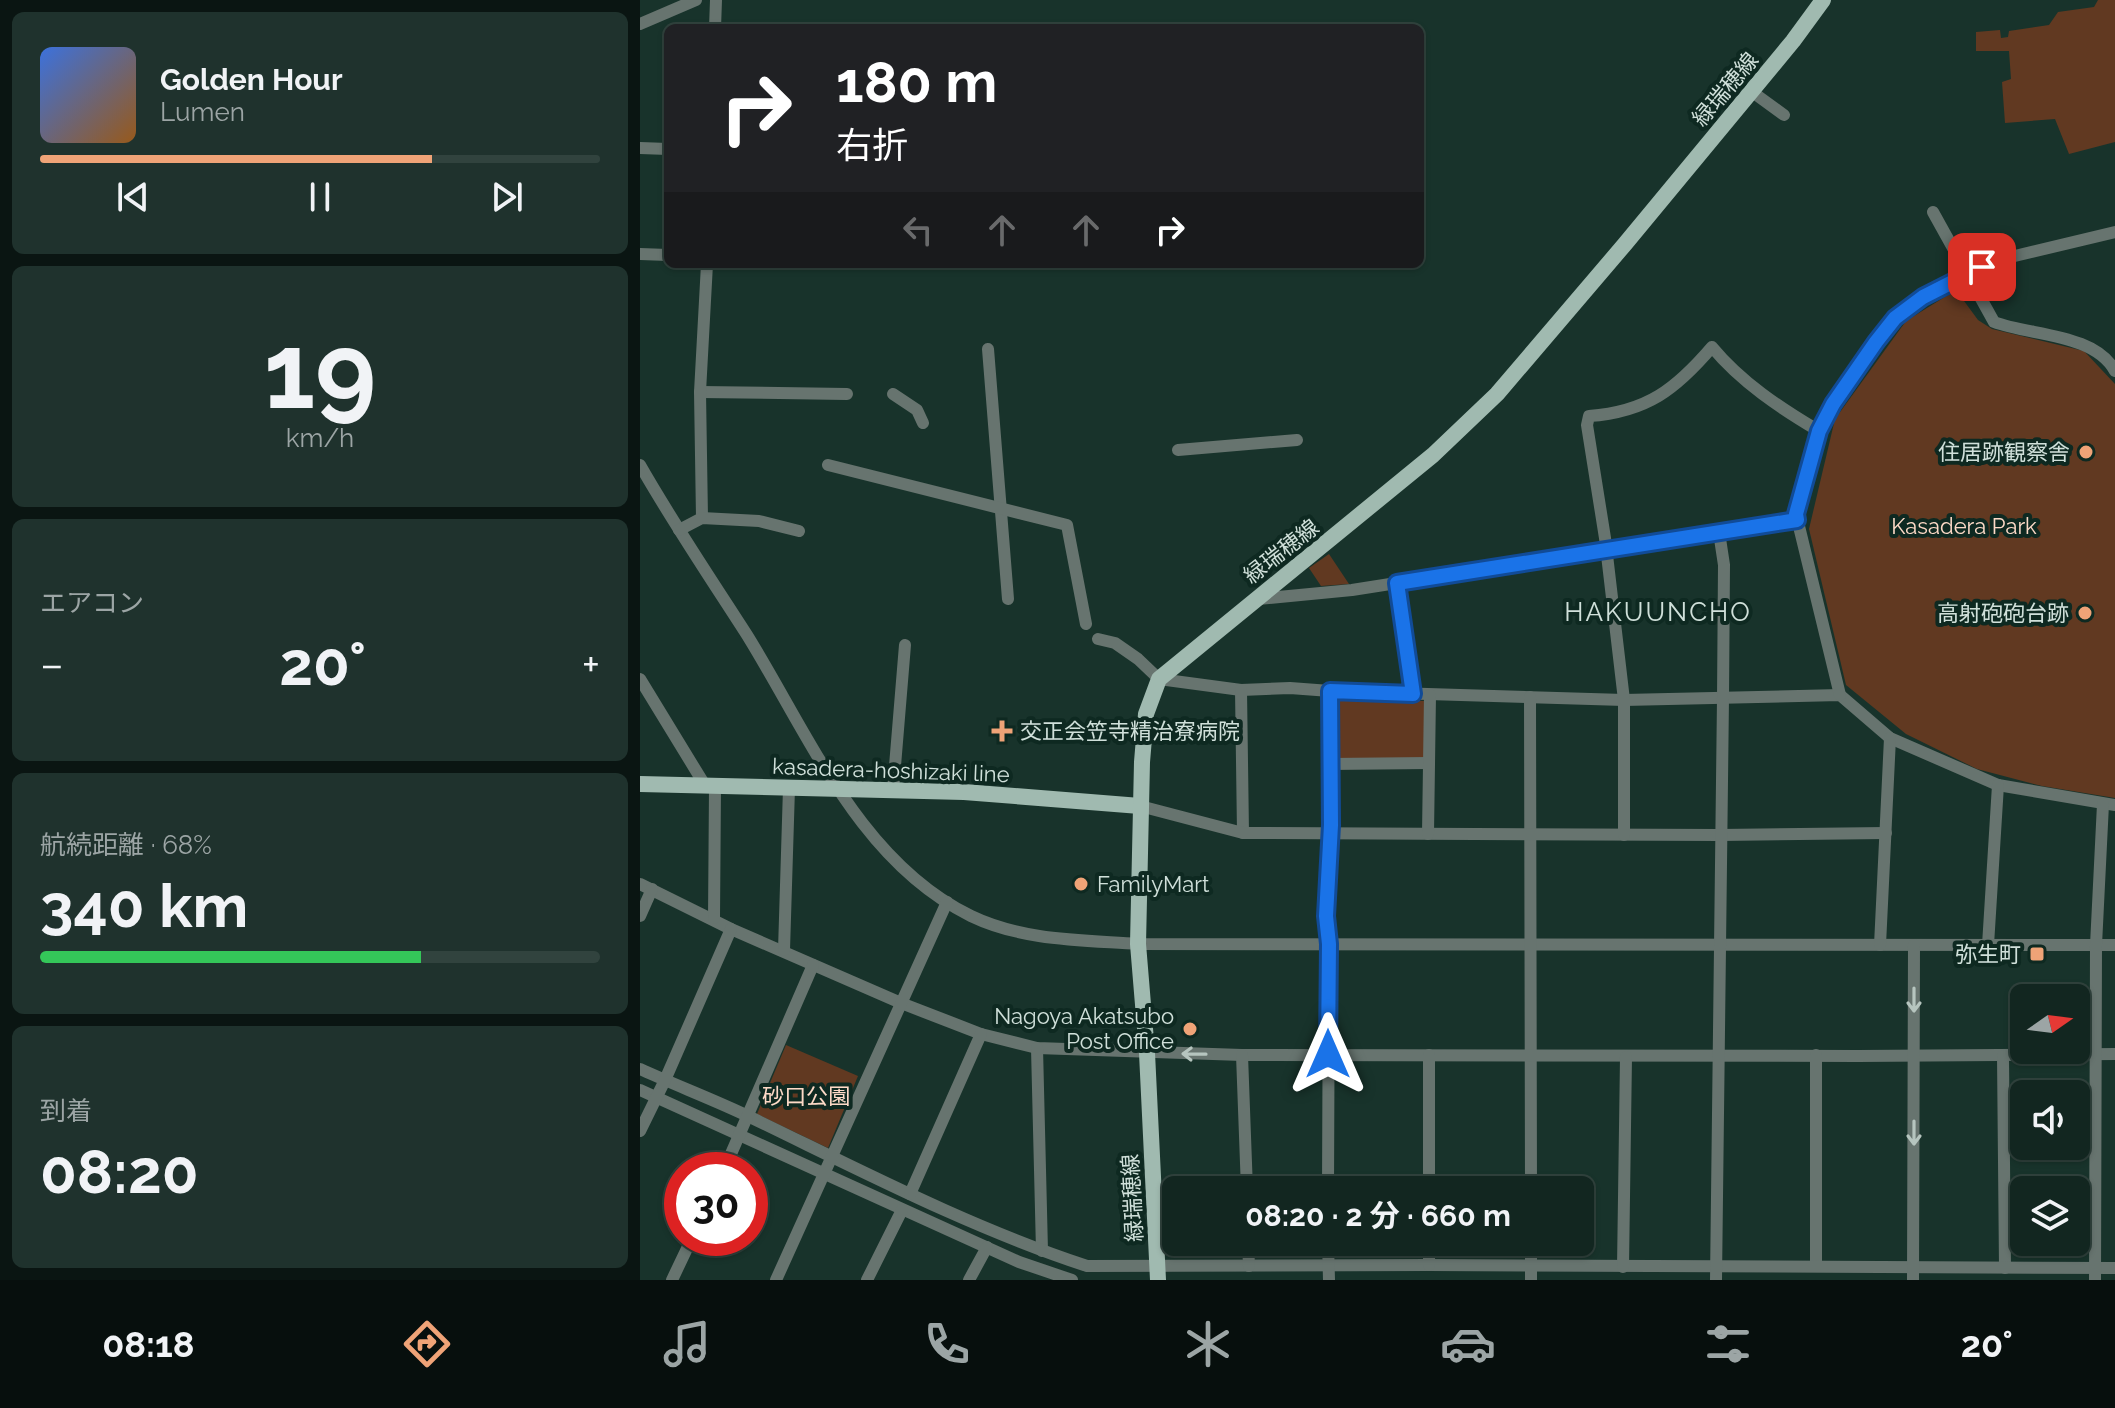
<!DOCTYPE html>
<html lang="ja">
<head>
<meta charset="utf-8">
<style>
  :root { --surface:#122620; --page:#1f322d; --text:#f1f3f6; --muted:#9ca5a5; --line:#31433e; --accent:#efa377 }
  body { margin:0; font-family:Raleway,"Noto Sans JP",sans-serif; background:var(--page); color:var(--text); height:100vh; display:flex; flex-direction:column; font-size:30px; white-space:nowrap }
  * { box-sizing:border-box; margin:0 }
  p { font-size:26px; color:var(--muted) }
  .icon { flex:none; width:44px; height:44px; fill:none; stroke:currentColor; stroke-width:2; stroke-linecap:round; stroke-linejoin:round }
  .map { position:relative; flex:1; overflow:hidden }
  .side { display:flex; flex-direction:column; gap:12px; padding:12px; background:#0a1512; width:640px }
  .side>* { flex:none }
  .top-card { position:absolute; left:24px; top:24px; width:760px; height:244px; border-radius:12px; box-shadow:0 2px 6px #0004,0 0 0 2px var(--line); background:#202124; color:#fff; overflow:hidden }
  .needle { width:52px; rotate:76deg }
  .fabs { position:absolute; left:1370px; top:984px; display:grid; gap:16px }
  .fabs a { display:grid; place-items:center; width:80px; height:80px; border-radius:12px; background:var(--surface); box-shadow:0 2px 6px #0004,0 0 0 2px var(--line); font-size:40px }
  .speed { position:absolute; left:24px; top:1152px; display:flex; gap:16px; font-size:40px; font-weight:700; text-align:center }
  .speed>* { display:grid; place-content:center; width:104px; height:104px; border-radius:50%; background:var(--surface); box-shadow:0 2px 6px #0004,0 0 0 2px var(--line); line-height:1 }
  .speed .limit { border:12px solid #d22; background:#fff; color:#111 }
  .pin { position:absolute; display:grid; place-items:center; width:68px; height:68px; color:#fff; margin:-34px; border-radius:16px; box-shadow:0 4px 12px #0006 }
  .me { position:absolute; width:88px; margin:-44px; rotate:0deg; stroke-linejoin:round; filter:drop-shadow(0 0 6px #0008) }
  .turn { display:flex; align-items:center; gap:28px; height:168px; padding:0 40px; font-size:36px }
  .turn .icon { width:104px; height:104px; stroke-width:2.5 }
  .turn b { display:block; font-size:56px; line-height:68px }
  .lanes { display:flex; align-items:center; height:76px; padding:0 40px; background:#0003; justify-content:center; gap:40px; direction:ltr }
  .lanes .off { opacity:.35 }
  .big { font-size:60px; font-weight:700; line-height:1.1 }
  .side .tile { flex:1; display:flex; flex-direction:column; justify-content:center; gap:12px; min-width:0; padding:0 28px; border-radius:12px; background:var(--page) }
  .side .dial { align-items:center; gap:0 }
  .dial b { font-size:104px; line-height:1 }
  .song { display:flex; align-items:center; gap:24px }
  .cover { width:96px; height:96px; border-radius:12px; background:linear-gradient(135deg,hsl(220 70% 55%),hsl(30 70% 35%)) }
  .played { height:8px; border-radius:4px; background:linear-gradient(90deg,var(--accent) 70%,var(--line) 70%) }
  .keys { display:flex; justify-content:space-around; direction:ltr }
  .heat { display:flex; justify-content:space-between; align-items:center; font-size:44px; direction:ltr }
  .charge { height:12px; border-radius:6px; background:linear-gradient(90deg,#34c759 68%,var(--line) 0) }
  .trip { position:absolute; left:522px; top:1176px; width:432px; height:80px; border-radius:12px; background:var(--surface); box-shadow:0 2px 6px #0004,0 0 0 2px var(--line); font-weight:700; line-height:80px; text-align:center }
  .dock { display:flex; height:128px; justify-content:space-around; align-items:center; background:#070f0d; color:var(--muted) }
  .dock .icon { width:56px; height:56px }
  .dock .on { color:var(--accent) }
  .dock b { font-size:36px; color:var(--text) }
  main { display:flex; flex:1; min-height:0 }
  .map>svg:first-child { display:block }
</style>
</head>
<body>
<main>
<section class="side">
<div class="tile">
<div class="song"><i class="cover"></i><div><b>Golden Hour</b><p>Lumen</p></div></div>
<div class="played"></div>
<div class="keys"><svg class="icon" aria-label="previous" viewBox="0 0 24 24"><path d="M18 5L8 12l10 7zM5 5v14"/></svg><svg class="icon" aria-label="pause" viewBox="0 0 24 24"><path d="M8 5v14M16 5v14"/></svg><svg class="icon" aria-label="next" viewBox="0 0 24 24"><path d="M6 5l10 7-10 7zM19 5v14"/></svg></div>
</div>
<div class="tile dial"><b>19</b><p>km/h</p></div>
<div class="tile"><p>エアコン</p>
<div class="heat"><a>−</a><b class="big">20°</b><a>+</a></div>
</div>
<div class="tile"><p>航続距離 · 68%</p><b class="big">340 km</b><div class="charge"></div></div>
<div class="tile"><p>到着</p><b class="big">08:20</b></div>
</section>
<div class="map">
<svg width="1475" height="1280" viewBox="0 0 1475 1280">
  <rect width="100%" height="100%" fill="#18332b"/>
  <g fill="#613921">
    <path d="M 1458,0 L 1475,0 L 1475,142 L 1429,154 L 1415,119 L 1365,123 L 1362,82 L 1371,79 L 1369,51 L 1336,51 L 1336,32 L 1360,30 L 1361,38 L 1368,37 L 1369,31 L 1409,25 L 1418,12 L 1454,7 Z"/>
    <path d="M 1316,290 L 1338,320 L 1352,329 L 1444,351 L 1475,384 L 1475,798 L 1402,786 L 1337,769 L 1266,734 L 1206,685 L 1169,529 L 1195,419 L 1266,321 Z"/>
    <path d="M 689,554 L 709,584 L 681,586 L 669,568 Z"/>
    <path d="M 696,700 L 787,701 L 786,761 L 696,760 Z"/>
    <path d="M 146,1045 L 218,1076 L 188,1148 L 117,1114 Z"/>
  </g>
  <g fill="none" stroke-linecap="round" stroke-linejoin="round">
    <g stroke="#67746f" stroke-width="12">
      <path d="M 0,24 L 56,0"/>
      <path d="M 75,28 L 76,0"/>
      <path d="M 1111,91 L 1144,115"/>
      <path d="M 0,148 L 28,149"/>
      <path d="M 1293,212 L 1354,322 C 1391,336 1454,333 1475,371"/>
      <path d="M 0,254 L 28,255"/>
      <path d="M 348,349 L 368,599"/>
      <path d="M 60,392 L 207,394"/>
      <path d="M 253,394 L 277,410 L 283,423"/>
      <path d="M 538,450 L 657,440"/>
      <path d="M 0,465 C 33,523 71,579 107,635 C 169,735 220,862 331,916 C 383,941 442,940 498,944 L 1475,945"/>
      <path d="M 188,465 L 427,525 L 446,624"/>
      <path d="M 62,518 L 60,392 L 67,264"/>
      <path d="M 39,530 L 62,518 L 119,521 L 159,531"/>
      <path d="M 757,583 L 773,694"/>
      <path d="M 618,599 L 712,590 L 1157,520"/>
      <path d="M 458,639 L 475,643 L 498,659 L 519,679 L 601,690 L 650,688 L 690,691 L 984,700 L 1200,695 L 1250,738 L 1358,785 L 1475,805"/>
      <path d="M 0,679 L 66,787"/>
      <path d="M 601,690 L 603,833"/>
      <path d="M 1200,695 L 1156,514 L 1179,431 L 1193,404 L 1255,318 L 1283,297 L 1358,260 L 1475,232"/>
      <path d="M 890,697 L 891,1190"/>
      <path d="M 690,764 L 789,763"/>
      <path d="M 253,790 L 265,645"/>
      <path d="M 500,806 L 603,833 L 1080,835 L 1246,833"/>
      <path d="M 788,834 L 790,695"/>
      <path d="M 984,835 L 984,700 L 965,538 L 947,425 L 949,416 C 1007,412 1036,389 1072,347 C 1101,382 1140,408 1179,431"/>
      <path d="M 0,884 L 91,929 L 261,1003 L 341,1034 L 397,1048 L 602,1055 L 1218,1056 L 1475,1054"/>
      <path d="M 0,916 L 12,889"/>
      <path d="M 74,918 L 75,787"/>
      <path d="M 1240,945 L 1250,738"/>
      <path d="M 1348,945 L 1358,785"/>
      <path d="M 144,950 L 149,788"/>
      <path d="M 397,1048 L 402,1251"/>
      <path d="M 602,1055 L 607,1190"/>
      <path d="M 789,1055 L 789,1190"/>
      <path d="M 1176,1055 L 1176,1266"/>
      <path d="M 1363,1056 L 1365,1268"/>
      <path d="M 0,1069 C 37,1086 75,1100 112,1118 C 222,1171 331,1228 447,1266 L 789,1265 L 1475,1268"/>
      <path d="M 0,1090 L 379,1262 L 432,1280"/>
      <path d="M 0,1131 L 25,1080 L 91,929"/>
      <path d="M 84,1170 L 173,965"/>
      <path d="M 688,1190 L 689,944 L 686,916 L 691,825 L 690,691"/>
      <path d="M 270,1194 L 341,1034"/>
      <path d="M 608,1242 L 609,1266"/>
      <path d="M 688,1242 L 689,1280"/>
      <path d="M 789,1242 L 789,1265"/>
      <path d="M 983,1267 L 986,1057"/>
      <path d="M 32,1280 L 52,1238"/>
      <path d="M 136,1280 L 307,902"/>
      <path d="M 227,1280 L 262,1210"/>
      <path d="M 329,1280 L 347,1247"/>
      <path d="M 891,1280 L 891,1242"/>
      <path d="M 1076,1280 L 1083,698 L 1084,565 L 1079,532"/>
      <path d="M 1273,1280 L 1274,945"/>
      <path d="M 1455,1280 L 1456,945 L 1463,804"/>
    </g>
    <g stroke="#a0bab0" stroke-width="16">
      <path d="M 0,784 L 324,792 L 500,806"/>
      <path d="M 518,1280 L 507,1053 L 498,944 L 502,762 L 506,714 L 519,679 L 793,455 L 857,394 L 985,244 L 1153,41 L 1183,0"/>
    </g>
  </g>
  <defs><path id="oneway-shaft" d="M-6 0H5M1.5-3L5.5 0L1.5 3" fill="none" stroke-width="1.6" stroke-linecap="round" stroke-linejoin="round" transform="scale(2)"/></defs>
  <g stroke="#b6c5bf">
    <use href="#oneway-shaft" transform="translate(1274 1000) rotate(90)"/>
    <use href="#oneway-shaft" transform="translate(554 1054) rotate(-179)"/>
    <use href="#oneway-shaft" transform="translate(1274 1133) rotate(90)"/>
  </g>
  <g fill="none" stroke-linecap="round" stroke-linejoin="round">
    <g stroke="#114b97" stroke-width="20">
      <path id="route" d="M 688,1054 L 689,944 L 686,916 L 691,825 L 690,691 L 773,694 L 757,583 L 1157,520 L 1156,514 L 1179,431 L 1193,404 L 1236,342 L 1255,318 L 1283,297 L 1342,267"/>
    </g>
    <use href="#route" stroke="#1a73e8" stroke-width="14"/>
  </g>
  <g fill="#efa377" stroke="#0e2921" stroke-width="3">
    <circle cx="1446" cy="452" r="8"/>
    <circle cx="1445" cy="613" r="8"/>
    <path d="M358 719h8v8h8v8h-8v8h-8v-8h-8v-8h8z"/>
    <circle cx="441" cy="884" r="8"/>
    <rect x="1389" y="946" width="16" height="16" rx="4"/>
    <circle cx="550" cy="1029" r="8"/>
  </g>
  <g text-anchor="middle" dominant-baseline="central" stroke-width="8" stroke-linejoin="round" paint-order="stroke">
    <g font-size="22" fill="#d0e0da" stroke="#0e2921">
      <text transform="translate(1085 89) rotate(-50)">緑瑞穂線</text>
      <text transform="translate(641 551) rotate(-38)">緑瑞穂線</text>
      <text transform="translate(251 770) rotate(2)">kasadera-hoshizaki line</text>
      <text transform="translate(492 1198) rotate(-93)">緑瑞穂線</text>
    </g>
    <g font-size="22" fill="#d0e0da" stroke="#0e2921" text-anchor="end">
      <text x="1430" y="452">住居跡観察舎</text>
      <text x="1429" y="613">高射砲砲台跡</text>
      <text x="380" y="731" text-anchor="start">交正会笠寺精治寮病院</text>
      <text x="457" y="884" text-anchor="start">FamilyMart</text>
      <text x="1381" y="954">弥生町</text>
      <text x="534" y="1016">Nagoya Akatsubo<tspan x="534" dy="25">Post Office</tspan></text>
    </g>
    <g font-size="22" fill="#fddac7" stroke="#0e2921">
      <text x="1324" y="526">Kasadera Park</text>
      <text x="166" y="1096">砂口公園</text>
    </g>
    <g font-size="26" letter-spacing="2" fill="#d0e0da" stroke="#0e2921">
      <text x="1018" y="612">HAKUUNCHO</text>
    </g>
  </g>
</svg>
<div class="fabs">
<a><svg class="needle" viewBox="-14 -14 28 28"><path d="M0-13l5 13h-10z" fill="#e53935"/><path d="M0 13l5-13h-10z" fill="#9ca5a5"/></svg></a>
<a><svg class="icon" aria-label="sound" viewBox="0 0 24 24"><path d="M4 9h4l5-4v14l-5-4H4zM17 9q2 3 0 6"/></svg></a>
<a><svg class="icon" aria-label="layers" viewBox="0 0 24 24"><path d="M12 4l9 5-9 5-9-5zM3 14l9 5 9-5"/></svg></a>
</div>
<div class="speed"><div class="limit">30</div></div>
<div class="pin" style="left:1342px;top:267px;background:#d93025"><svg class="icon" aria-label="arrive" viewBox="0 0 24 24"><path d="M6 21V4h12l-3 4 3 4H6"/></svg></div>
<svg class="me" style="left:688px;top:1054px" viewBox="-20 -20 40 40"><path d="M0-17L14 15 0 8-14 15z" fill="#1a73e8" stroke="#fff" stroke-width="4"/></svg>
<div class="trip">08:20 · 2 分 · 660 m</div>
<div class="top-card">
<div class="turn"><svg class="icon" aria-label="right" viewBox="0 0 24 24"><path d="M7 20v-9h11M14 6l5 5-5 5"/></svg><div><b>180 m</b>右折</div></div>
<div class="lanes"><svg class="icon off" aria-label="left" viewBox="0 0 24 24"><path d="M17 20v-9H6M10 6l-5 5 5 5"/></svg><svg class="icon off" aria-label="ahead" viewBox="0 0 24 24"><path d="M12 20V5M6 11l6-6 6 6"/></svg><svg class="icon off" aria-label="ahead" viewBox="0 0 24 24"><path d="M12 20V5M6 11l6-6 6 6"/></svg><svg class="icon" aria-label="right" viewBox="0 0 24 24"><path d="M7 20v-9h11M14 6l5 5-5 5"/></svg></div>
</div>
</div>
</main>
<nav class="dock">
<b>08:18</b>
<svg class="icon on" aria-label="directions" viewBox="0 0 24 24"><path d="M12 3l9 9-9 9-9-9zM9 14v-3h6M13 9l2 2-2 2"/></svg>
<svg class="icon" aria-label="music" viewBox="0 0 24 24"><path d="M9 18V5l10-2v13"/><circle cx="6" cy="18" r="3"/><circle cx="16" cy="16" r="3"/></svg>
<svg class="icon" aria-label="phone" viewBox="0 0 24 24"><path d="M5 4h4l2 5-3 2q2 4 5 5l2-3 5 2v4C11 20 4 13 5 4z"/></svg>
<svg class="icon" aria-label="climate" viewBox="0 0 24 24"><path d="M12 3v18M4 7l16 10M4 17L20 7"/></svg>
<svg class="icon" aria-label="car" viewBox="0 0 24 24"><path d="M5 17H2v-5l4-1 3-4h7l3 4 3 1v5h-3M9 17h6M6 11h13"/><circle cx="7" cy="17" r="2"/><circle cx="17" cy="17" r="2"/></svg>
<svg class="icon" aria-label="filters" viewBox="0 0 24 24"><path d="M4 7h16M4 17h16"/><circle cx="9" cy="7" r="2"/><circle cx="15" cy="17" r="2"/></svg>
<b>20°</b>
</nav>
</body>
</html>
